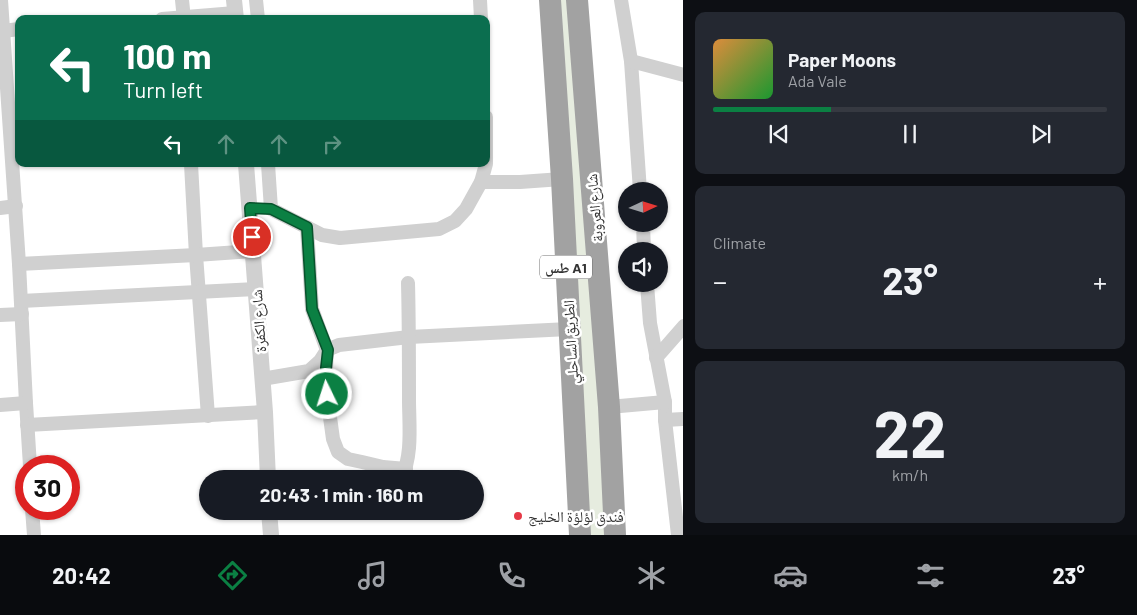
<!DOCTYPE html>
<html lang="en">
<head>
<meta charset="utf-8">
<style>
  :root { --surface:#171b24; --page:#242831; --text:#f1f3f6; --muted:#9ea1a6; --line:#363941; --accent:#0b8043 }
  body { margin:0; font-family:Barlow,"Noto Naskh Arabic",sans-serif; background:var(--page); color:var(--text); height:100vh; display:flex; flex-direction:column; font-size:19px; white-space:nowrap }
  * { box-sizing:border-box; margin:0 }
  p { font-size:16px; color:var(--muted) }
  .icon { flex:none; width:28px; height:28px; fill:none; stroke:currentColor; stroke-width:2; stroke-linecap:round; stroke-linejoin:round }
  .map { position:relative; flex:1; overflow:hidden }
  .sheet { display:flex; flex-direction:column; gap:12px; padding:12px; background:#0d0f14; width:454px }
  .sheet>* { flex:none }
  .guide { position:absolute; left:15px; top:15px; width:475px; height:152px; border-radius:10px; box-shadow:0 1px 4px #0004; background:#0b6e4f; color:#fff; overflow:hidden }
  .needle { width:32px; rotate:86deg }
  .fabs { position:absolute; left:618px; top:182px; display:grid; gap:10px }
  .fabs a { display:grid; place-items:center; width:50px; height:50px; border-radius:50%; background:var(--surface); box-shadow:0 1px 4px #0004; font-size:25px }
  .speed { position:absolute; left:15px; top:455px; display:flex; gap:10px; font-size:25px; font-weight:700; text-align:center }
  .speed>* { display:grid; place-content:center; width:65px; height:65px; border-radius:50%; background:var(--surface); box-shadow:0 1px 4px #0004; line-height:1 }
  .speed .limit { border:8px solid #d22; background:#fff; color:#111 }
  .pin { position:absolute; display:grid; place-items:center; width:42px; height:42px; color:#fff; margin:-21px; border:2px solid #fff; border-radius:50%; box-shadow:0 1px 5px #0007 }
  .me { position:absolute; width:55px; margin:-28px; rotate:356deg; stroke-linejoin:round; filter:drop-shadow(0 0 4px #0008) }
  .turn { display:flex; align-items:center; gap:18px; height:105px; padding:0 25px; font-size:22px }
  .turn .icon { width:65px; height:65px; stroke-width:2.5 }
  .turn b { display:block; font-size:35px; line-height:42px }
  .lanes { display:flex; align-items:center; height:48px; padding:0 25px; background:#0003; justify-content:center; gap:25px; direction:ltr }
  .lanes .off { opacity:.35 }
  .big { font-size:38px; font-weight:700; line-height:1.1 }
  .sheet .tile { flex:1; display:flex; flex-direction:column; justify-content:center; gap:8px; min-width:0; padding:0 18px; border-radius:10px; background:var(--page) }
  .sheet .dial { align-items:center; gap:0 }
  .dial b { font-size:65px; line-height:1 }
  .song { display:flex; align-items:center; gap:15px }
  .cover { width:60px; height:60px; border-radius:8px; background:linear-gradient(135deg,hsl(30 70% 55%),hsl(130 70% 35%)) }
  .played { height:5px; border-radius:2px; background:linear-gradient(90deg,var(--accent) 30%,var(--line) 30%) }
  .keys { display:flex; justify-content:space-around; direction:ltr }
  .heat { display:flex; justify-content:space-between; align-items:center; font-size:28px; direction:ltr }
  .trip { position:absolute; left:199px; top:470px; width:285px; height:50px; border-radius:25px; background:var(--surface); box-shadow:0 1px 4px #0004; font-weight:700; line-height:50px; text-align:center }
  .menu { display:flex; height:80px; justify-content:space-around; align-items:center; background:#090b0e; color:var(--muted) }
  .menu .icon { width:35px; height:35px }
  .menu .current { color:var(--accent) }
  .menu b { font-size:22px; color:var(--text) }
  main { display:flex; flex:1; min-height:0 }
  .map>svg:first-child { display:block }
</style>
</head>
<body>
<main>
<div class="map">
<svg width="684" height="535" viewBox="0 0 684 535">
  <rect width="100%" height="100%" fill="#fff"/>
  <path fill="#e6ecdf" d="M 556,0 L 574,0 L 600,398 L 605,535 L 589,535 Z"/>
  <g fill="none" stroke-linecap="round" stroke-linejoin="round">
    <g stroke="#d0d0d0" stroke-width="14">
      <path d="M 1,0 L 19,264 L 26,403 L 30,466"/>
      <path d="M 182,0 L 184,19"/>
      <path d="M 256,0 L 258,19"/>
      <path d="M 480,0 L 481,19"/>
      <path d="M 621,0 L 631,61 L 640,191"/>
      <path d="M 162,19 L 235,13"/>
      <path d="M 3,31 L 19,29"/>
      <path d="M 631,61 L 684,75"/>
      <path d="M 486,117 L 486,162"/>
      <path d="M 191,164 L 196,255 L 208,416"/>
      <path d="M 268,164 L 271,209 L 322,235 L 340,238 L 439,229 L 455,221 L 466,209 L 481,182 L 486,164"/>
      <path d="M 481,182 L 520,182 L 562,179"/>
      <path d="M 0,208 L 16,206"/>
      <path d="M 643,224 L 644,251"/>
      <path d="M 307,227 L 312,309 L 327,350 L 326,368 L 329,410 L 333,439 L 338,452 L 348,459 L 362,462 L 383,467 L 406,469"/>
      <path d="M 19,264 L 196,255 L 253,251"/>
      <path d="M 647,284 L 650,323 L 665,402 L 665,420 L 678,535"/>
      <path d="M 21,301 L 256,289"/>
      <path d="M 0,315 L 22,314"/>
      <path d="M 656,358 L 684,326"/>
      <path d="M 262,379 L 309,371 L 320,361 L 327,350 L 339,345 L 409,337 L 569,329"/>
      <path d="M 0,405 L 26,403"/>
      <path d="M 609,407 L 665,402"/>
      <path d="M 665,420 L 684,419"/>
      <path d="M 27,425 L 265,412"/>
      <path d="M 401,479 C 413,455 409,425 409,399 C 409,360 409,322 408,283"/>
      <path d="M 32,509 L 34,535"/>
      <path d="M 384,513 L 385,511"/>
    </g>
    <g stroke="#d0d0d0" stroke-width="16">
      <path d="M 234,0 L 236,19"/>
      <path d="M 246,164 L 265,412 L 268,479"/>
      <path d="M 269,511 L 271,535"/>
    </g>
    <g stroke="#a2a2a2" stroke-width="22">
      <path d="M 550,0 L 562,179 L 580,535"/>
      <path d="M 577,0 L 609,407 L 615,535"/>
    </g>
  </g>
  <g fill="none" stroke-linecap="round" stroke-linejoin="round">
    <g stroke="#07532c" stroke-width="12">
      <path id="route" d="M 252,237 L 250,208 L 271,209 L 307,227 L 312,309 L 328,350 L 326,368 L 327,394"/>
    </g>
    <use href="#route" stroke="#0b8043" stroke-width="9"/>
  </g>
  <circle fill="#e63946" stroke="#fff" stroke-width="2" cx="518" cy="516" r="5"/>
  <g text-anchor="middle" dominant-baseline="central" stroke-width="5" stroke-linejoin="round" paint-order="stroke">
    <rect fill="#fff" stroke="#707070" stroke-width="1" x="540" y="255.5" width="52" height="23" rx="4"/>
    <g font-size="14" font-weight="bold" fill="#333">
      <text x="566" y="267">طس A1</text>
    </g>
    <g font-size="15" fill="#333" stroke="#fff">
      <text transform="translate(594 208) rotate(-95)">شارع العروبة</text>
      <text transform="translate(258 321) rotate(-94)">شارع الكفرة</text>
      <text transform="translate(570 342) rotate(-93)">الطريق الساحلي</text>
    </g>
    <g font-size="15" fill="#333" stroke="#fff" text-anchor="start">
      <text x="528" y="516">فندق لؤلؤة الخليج</text>
    </g>
  </g>
</svg>
<div class="fabs">
<a><svg class="needle" viewBox="-14 -14 28 28"><path d="M0-13l5 13h-10z" fill="#e53935"/><path d="M0 13l5-13h-10z" fill="#9ea1a6"/></svg></a>
<a><svg class="icon" aria-label="sound" viewBox="0 0 24 24"><path d="M4 9h4l5-4v14l-5-4H4zM17 9q2 3 0 6"/></svg></a>
</div>
<div class="speed"><div class="limit">30</div></div>
<div class="pin" style="left:252px;top:237px;background:#d93025"><svg class="icon" aria-label="arrive" viewBox="0 0 24 24"><path d="M6 21V4h12l-3 4 3 4H6"/></svg></div>
<svg class="me" style="left:327px;top:394px" viewBox="-20 -20 40 40"><circle r="17" fill="#0b8043" stroke="#fff" stroke-width="3"/><path d="M0-11L8 9 0 5-8 9z" fill="#fff"/></svg>
<div class="trip">20:43 · 1 min · 160 m</div>
<div class="guide">
<div class="turn"><svg class="icon" aria-label="left" viewBox="0 0 24 24"><path d="M17 20v-9H6M10 6l-5 5 5 5"/></svg><div><b>100 m</b>Turn left</div></div>
<div class="lanes"><svg class="icon" aria-label="left" viewBox="0 0 24 24"><path d="M17 20v-9H6M10 6l-5 5 5 5"/></svg><svg class="icon off" aria-label="ahead" viewBox="0 0 24 24"><path d="M12 20V5M6 11l6-6 6 6"/></svg><svg class="icon off" aria-label="ahead" viewBox="0 0 24 24"><path d="M12 20V5M6 11l6-6 6 6"/></svg><svg class="icon off" aria-label="right" viewBox="0 0 24 24"><path d="M7 20v-9h11M14 6l5 5-5 5"/></svg></div>
</div>
</div>
<section class="sheet">
<div class="tile">
<div class="song"><i class="cover"></i><div><b>Paper Moons</b><p>Ada Vale</p></div></div>
<div class="played"></div>
<div class="keys"><svg class="icon" aria-label="previous" viewBox="0 0 24 24"><path d="M18 5L8 12l10 7zM5 5v14"/></svg><svg class="icon" aria-label="pause" viewBox="0 0 24 24"><path d="M8 5v14M16 5v14"/></svg><svg class="icon" aria-label="next" viewBox="0 0 24 24"><path d="M6 5l10 7-10 7zM19 5v14"/></svg></div>
</div>
<div class="tile"><p>Climate</p>
<div class="heat"><a>−</a><b class="big">23°</b><a>+</a></div>
</div>
<div class="tile dial"><b>22</b><p>km/h</p></div>
</section>
</main>
<nav class="menu">
<b>20:42</b>
<svg class="icon current" aria-label="directions" viewBox="0 0 24 24"><path d="M12 3l9 9-9 9-9-9zM9 14v-3h6M13 9l2 2-2 2"/></svg>
<svg class="icon" aria-label="music" viewBox="0 0 24 24"><path d="M9 18V5l10-2v13"/><circle cx="6" cy="18" r="3"/><circle cx="16" cy="16" r="3"/></svg>
<svg class="icon" aria-label="phone" viewBox="0 0 24 24"><path d="M5 4h4l2 5-3 2q2 4 5 5l2-3 5 2v4C11 20 4 13 5 4z"/></svg>
<svg class="icon" aria-label="climate" viewBox="0 0 24 24"><path d="M12 3v18M4 7l16 10M4 17L20 7"/></svg>
<svg class="icon" aria-label="car" viewBox="0 0 24 24"><path d="M5 17H2v-5l4-1 3-4h7l3 4 3 1v5h-3M9 17h6M6 11h13"/><circle cx="7" cy="17" r="2"/><circle cx="17" cy="17" r="2"/></svg>
<svg class="icon" aria-label="filters" viewBox="0 0 24 24"><path d="M4 7h16M4 17h16"/><circle cx="9" cy="7" r="2"/><circle cx="15" cy="17" r="2"/></svg>
<b>23°</b>
</nav>
</body>
</html>
